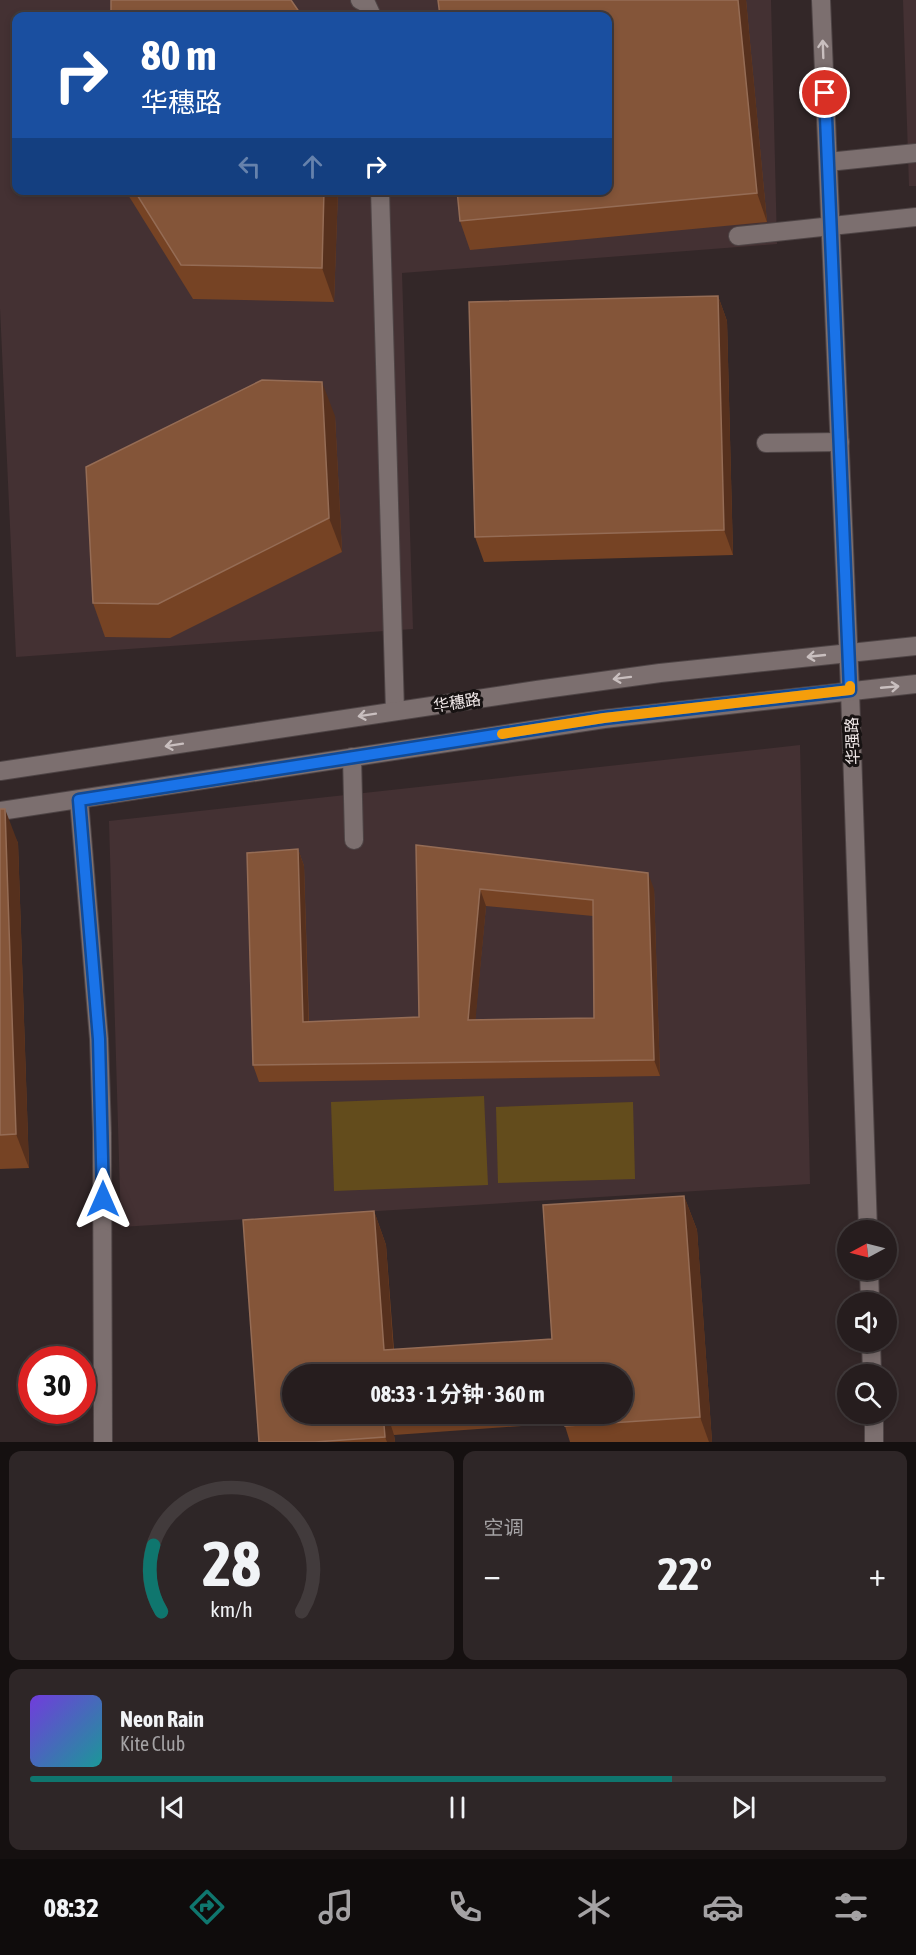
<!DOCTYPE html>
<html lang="zh">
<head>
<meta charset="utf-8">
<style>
  :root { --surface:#261d1e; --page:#2e2627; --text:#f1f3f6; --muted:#a4a2a4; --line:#423b3c; --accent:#0f766e }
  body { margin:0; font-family:"Asap Condensed","Noto Sans SC",sans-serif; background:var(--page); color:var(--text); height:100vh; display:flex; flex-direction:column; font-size:22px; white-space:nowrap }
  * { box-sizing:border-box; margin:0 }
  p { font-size:20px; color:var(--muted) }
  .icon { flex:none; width:33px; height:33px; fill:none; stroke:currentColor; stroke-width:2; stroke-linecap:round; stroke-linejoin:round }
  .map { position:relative; height:1442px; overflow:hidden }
  .drawer { display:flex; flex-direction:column; gap:9px; padding:9px; background:#151010; flex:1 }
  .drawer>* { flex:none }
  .top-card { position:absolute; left:12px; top:12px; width:600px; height:183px; border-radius:12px; box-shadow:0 3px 9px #0003,0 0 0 2px var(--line); background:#1a4fa0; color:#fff; overflow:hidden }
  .needle { width:39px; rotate:263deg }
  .controls { position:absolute; left:837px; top:1220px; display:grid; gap:12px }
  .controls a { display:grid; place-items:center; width:60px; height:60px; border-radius:50%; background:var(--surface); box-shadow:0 3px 9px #0003,0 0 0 2px var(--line); font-size:30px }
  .speed { position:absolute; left:18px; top:1346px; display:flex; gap:12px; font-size:30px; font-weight:700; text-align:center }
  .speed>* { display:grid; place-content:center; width:78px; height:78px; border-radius:50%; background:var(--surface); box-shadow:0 3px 9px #0003,0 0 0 2px var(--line); line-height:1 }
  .speed .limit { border:9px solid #d22; background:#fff; color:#111 }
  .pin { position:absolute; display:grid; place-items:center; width:51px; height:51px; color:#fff; margin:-26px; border:3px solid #fff; border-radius:50%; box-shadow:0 2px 6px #0007 }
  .me { position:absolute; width:66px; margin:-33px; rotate:0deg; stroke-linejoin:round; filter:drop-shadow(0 0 4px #0008) }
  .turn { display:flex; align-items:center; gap:21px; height:126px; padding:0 30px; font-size:27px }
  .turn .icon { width:78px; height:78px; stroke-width:2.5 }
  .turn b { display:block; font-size:42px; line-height:51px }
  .lanes { display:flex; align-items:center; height:57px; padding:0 30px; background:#0003; justify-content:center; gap:30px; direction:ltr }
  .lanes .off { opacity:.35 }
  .big { font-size:45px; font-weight:700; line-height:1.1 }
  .drawer .tile { flex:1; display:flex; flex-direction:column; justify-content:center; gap:9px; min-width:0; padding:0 21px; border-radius:12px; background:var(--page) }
  .drawer .dial { align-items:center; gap:0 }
  .dial svg { height:156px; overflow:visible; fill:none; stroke:var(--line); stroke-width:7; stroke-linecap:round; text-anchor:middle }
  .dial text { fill:var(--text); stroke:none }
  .song { display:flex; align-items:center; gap:18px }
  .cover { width:72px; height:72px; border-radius:9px; background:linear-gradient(135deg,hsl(260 70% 55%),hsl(180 70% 35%)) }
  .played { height:6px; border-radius:3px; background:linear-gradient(90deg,var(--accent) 75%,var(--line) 75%) }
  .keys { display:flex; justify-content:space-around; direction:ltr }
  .heat { display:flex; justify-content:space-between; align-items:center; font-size:33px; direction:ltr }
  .drawer .tiles { flex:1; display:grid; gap:9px; grid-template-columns:1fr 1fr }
  .tile:last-child { grid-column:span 2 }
  .trip { position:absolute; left:282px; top:1364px; width:351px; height:60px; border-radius:30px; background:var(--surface); box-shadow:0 3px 9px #0003,0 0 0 2px var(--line); font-weight:700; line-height:60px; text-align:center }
  .tab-bar { display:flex; height:96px; justify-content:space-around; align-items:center; background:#0f0c0c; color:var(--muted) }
  .tab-bar .icon { width:42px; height:42px }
  .tab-bar .current { color:var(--accent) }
  .tab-bar b { font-size:27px; color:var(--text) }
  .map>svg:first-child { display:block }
</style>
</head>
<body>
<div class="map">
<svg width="916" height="1442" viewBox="0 0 916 1442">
  <rect width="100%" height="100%" fill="#332728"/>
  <g fill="#443133" fill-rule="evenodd">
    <path d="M 0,0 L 771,0 L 777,244 L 402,273 L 413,629 L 16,657 L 0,308 ZM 16,16 L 608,16 L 608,190 L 16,190 Z"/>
    <path d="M 903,0 L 916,0 L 916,186 L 909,186 Z"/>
    <path d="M 800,745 L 810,1184 L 121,1227 L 109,821 Z"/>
  </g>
  <g fill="#634c1c">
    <path d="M 484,1096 L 488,1185 L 334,1191 L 331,1102 Z"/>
    <path d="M 633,1102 L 635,1179 L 498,1183 L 496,1107 Z"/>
  </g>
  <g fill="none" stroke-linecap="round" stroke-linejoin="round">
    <g stroke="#4e4445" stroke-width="20">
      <g id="minor">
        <path d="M 360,0 L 366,3 L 372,16"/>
        <path d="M 821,0 L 850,690 L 868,1230"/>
        <path d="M 828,162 L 916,153"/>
        <path d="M 380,190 L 395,711"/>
        <path d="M 738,236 L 916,217"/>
        <path d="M 766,443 L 840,442"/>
        <path d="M 352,757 L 354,840"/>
        <path d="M 0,771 L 537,690 L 660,673 L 916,646"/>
        <path d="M 79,800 L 99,1039 L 102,1133 L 103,1442"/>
        <path d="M 0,811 L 604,719 L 916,684"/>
        <path d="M 869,1269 L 870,1302"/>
        <path d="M 871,1341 L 872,1374"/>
        <path d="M 874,1413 L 874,1442"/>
      </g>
    </g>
    <use href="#minor" stroke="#7c6f6f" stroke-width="18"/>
  </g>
  <g fill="#764324" fill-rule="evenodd">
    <path d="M 746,0 L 767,222 L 470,250 L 460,221 Z"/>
    <path d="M 125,190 L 338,190 L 334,302 L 193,299 Z"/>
    <path d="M 718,296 L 727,321 L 733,555 L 484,562 L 475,537 Z"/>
    <path d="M 335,416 L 342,552 L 170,638 L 105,637 L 93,603 Z"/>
    <path d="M 0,809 L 18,843 L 29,1168 L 0,1169 Z"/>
    <path d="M 416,845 L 654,889 L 660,1076 L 259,1082 L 253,1065 L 298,849 L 304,866 L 309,1022 L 419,1017 ZM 486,906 L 593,916 L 594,1018 L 475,1020 Z"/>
    <path d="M 684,1196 L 697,1230 L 712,1442 L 570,1442 L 565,1426 L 564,1423 L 394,1435 L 395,1442 L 259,1442 L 243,1220 L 374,1211 L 386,1245 L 394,1350 L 552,1339 L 543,1205 ZM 292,1374 L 622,1374 L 622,1413 L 292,1413 Z"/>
  </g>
  <g fill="#56301d">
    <path d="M 738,0 L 746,0 L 767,222 L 757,193 Z"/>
    <path d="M 324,190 L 338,190 L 334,302 L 322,268 Z"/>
    <path d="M 718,296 L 727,321 L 733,555 L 724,530 Z"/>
    <path d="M 322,382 L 335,416 L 342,552 L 329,518 Z"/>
    <path d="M 5,809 L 18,843 L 29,1168 L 16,1134 Z"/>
    <path d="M 298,849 L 304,866 L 309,1038 L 303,1022 Z"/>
    <path d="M 648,873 L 654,889 L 660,1076 L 654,1060 Z"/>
    <path d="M 480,889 L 486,906 L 474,1036 L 468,1020 Z"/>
    <path d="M 684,1196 L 697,1230 L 712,1442 L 709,1442 L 700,1417 Z"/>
    <path d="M 374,1211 L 386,1245 L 395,1374 L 384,1350 Z"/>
    <path d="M 383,1413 L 387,1413 L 394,1435 L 395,1442 L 387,1442 L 385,1437 Z"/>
  </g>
  <g fill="#845539" stroke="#956c55" stroke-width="1.5" fill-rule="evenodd">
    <path d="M 111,0 L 291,0 L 302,16 L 111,16 Z"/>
    <path d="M 438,0 L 738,0 L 757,193 L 460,221 L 457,190 L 608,190 L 608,16 L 440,16 Z"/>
    <path d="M 134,190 L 324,190 L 322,268 L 181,265 Z"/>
    <path d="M 718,296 L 724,530 L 475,537 L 469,302 Z"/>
    <path d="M 262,380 L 322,382 L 329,518 L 158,604 L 93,603 L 86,467 Z"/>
    <path d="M 0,809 L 5,809 L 16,1134 L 0,1135 Z"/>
    <path d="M 416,845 L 648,873 L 654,1060 L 253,1065 L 247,853 L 298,849 L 303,1022 L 419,1017 ZM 480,889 L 593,900 L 594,1018 L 468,1020 Z"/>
    <path d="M 684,1196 L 700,1417 L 565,1426 L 564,1413 L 622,1413 L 622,1374 L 292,1374 L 292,1413 L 383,1413 L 385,1437 L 315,1442 L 259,1442 L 243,1220 L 374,1211 L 384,1350 L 552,1339 L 543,1205 Z"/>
  </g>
  <defs><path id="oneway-shaft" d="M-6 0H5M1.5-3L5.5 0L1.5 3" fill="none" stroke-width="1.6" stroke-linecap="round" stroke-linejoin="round" transform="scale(1.5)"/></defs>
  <g stroke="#c9bfbf">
    <use href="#oneway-shaft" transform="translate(823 49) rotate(-92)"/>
    <use href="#oneway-shaft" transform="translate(816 656) rotate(174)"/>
    <use href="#oneway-shaft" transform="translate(622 678) rotate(173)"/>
    <use href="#oneway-shaft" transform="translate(890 687) rotate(-5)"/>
    <use href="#oneway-shaft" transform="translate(367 715) rotate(171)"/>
    <use href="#oneway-shaft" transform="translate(174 745) rotate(171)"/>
  </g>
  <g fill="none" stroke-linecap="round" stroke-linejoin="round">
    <g stroke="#114b97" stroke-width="15">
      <path id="route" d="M 103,1199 L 99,1039 L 79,800 L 604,718 L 850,690 L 825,93"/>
    </g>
    <use href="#route" stroke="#1a73e8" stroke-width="10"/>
    <path stroke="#f59e0b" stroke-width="10" d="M 502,734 L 604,718 L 850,690 L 850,686"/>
  </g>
  <g text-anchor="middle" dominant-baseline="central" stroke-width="6" stroke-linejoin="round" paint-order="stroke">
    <g font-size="16" fill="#f2eaea" stroke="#171212">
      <text transform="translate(457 702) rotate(-9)">华穗路</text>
      <text transform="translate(852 741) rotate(-92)">华强路</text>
    </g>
  </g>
</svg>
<div class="controls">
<a><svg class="needle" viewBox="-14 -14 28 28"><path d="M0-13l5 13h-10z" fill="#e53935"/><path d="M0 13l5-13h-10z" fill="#a4a2a4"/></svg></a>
<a><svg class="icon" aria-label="sound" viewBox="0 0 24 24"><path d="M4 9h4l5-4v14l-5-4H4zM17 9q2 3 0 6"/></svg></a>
<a><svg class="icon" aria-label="search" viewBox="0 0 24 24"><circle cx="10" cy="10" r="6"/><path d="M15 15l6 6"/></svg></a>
</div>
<div class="speed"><div class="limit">30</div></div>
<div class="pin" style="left:825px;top:93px;background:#d93025"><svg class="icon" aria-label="arrive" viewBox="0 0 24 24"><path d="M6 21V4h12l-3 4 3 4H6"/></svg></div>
<svg class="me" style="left:103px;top:1199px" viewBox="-20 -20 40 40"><path d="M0-17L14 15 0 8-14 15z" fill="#1a73e8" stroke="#fff" stroke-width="4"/></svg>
<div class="trip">08:33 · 1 分钟 · 360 m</div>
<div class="top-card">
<div class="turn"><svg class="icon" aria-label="right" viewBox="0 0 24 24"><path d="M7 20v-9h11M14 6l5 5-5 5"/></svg><div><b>80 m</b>华穗路</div></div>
<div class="lanes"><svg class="icon off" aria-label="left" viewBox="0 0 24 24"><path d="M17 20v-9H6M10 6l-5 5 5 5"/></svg><svg class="icon off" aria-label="ahead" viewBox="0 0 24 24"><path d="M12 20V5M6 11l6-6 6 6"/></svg><svg class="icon" aria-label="right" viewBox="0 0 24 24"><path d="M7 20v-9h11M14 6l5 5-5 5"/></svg></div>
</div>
</div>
<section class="drawer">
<div class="tiles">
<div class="tile dial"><svg viewBox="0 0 100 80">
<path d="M14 69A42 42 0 1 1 86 69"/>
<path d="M14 69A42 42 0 0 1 10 35" stroke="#0f766e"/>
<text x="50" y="56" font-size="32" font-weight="700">28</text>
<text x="50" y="72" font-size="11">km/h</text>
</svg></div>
<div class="tile"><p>空调</p>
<div class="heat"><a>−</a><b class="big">22°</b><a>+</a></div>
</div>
<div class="tile">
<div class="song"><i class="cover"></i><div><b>Neon Rain</b><p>Kite Club</p></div></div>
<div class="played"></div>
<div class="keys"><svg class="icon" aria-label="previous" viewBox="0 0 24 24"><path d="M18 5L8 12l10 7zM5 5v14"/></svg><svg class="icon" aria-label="pause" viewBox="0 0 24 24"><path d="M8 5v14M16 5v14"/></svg><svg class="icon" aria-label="next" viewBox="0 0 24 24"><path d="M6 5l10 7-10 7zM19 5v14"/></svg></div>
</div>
</div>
</section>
<nav class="tab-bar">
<b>08:32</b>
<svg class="icon current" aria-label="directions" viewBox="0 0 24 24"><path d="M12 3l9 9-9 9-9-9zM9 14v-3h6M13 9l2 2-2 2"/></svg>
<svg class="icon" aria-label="music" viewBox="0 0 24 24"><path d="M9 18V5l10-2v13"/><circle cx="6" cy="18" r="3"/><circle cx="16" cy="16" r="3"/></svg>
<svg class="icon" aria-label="phone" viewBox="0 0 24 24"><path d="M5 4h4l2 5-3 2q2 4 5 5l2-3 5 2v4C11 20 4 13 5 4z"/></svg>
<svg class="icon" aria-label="climate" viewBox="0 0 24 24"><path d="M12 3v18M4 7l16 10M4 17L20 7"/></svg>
<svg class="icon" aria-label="car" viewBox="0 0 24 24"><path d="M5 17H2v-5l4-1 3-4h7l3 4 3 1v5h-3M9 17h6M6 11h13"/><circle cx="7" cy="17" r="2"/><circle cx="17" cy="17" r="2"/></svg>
<svg class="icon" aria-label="filters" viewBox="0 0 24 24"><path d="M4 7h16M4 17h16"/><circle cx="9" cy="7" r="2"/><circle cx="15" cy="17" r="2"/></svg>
</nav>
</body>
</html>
